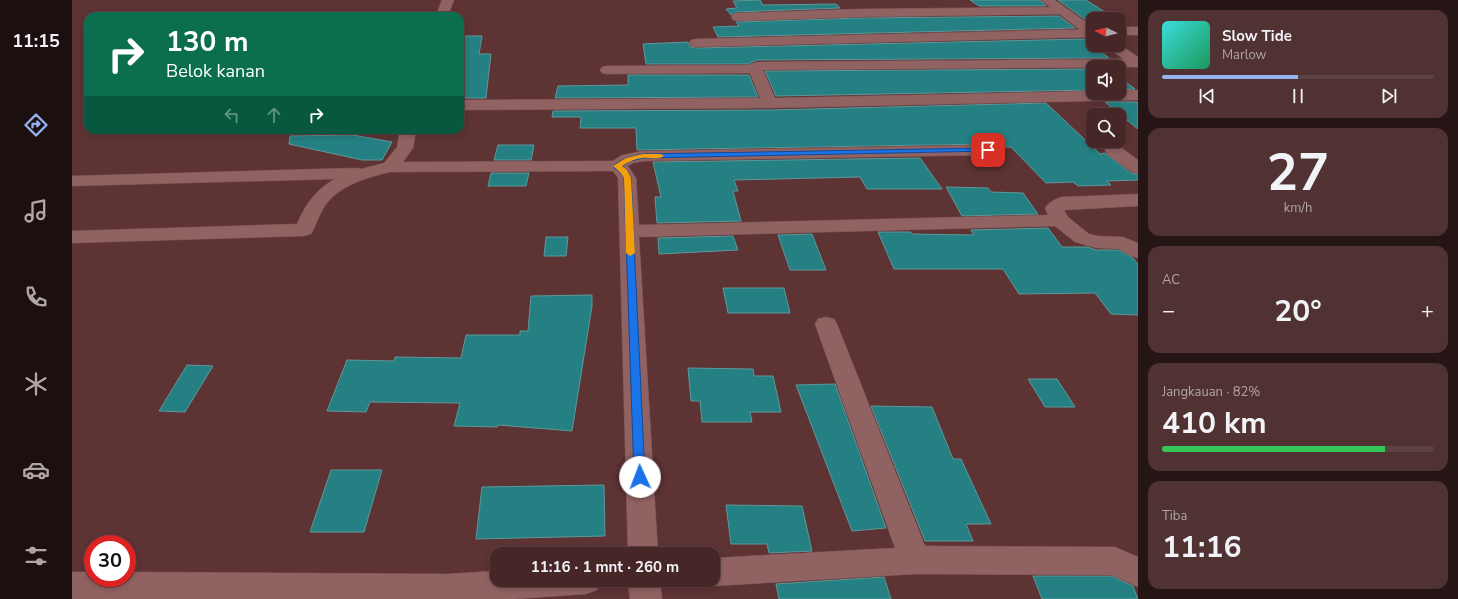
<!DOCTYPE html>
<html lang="id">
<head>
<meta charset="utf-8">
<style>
  :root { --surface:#462627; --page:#503233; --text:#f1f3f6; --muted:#b0a5a7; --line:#5e4344; --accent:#95b2f1 }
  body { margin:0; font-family:"Nunito Sans",sans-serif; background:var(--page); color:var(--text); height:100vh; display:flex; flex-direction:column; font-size:15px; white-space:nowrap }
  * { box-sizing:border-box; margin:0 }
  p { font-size:13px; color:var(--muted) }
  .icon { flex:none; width:22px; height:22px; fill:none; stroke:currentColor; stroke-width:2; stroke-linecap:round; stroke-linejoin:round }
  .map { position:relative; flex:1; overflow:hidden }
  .sheet { display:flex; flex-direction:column; gap:10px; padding:10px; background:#261515; width:320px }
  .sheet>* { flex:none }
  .guide { position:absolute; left:12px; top:12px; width:380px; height:122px; border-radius:12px; box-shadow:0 2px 6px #0003,0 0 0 1px var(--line); background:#0b6e4f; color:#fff; overflow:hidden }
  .needle { width:26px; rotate:276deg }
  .fabs { position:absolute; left:1014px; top:12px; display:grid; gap:8px }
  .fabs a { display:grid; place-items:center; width:40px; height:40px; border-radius:8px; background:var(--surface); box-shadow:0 2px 6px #0003,0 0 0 1px var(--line); font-size:20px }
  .speed { position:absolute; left:12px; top:535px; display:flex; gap:8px; font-size:20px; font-weight:700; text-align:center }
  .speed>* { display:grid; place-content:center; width:52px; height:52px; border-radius:50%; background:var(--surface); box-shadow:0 2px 6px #0003,0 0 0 1px var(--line); line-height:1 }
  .speed .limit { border:6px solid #d22; background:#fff; color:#111 }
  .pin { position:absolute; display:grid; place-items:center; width:34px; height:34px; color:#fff; margin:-17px; border-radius:8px; box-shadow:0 2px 6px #0006 }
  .me { position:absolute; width:44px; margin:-22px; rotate:358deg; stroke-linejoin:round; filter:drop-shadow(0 0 3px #0008) }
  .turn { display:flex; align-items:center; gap:14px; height:84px; padding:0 16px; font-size:18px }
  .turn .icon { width:52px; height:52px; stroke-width:2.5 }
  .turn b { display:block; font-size:28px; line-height:34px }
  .lanes { display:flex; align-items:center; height:38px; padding:0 16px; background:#0003; justify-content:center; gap:20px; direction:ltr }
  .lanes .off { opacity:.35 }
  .big { font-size:30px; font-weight:700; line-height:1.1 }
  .sheet .widget { flex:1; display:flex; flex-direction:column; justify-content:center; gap:6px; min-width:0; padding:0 14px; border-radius:12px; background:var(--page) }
  .sheet .dial { align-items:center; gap:0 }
  .dial b { font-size:52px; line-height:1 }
  .song { display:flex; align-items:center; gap:12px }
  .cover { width:48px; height:48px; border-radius:6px; background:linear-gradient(135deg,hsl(180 70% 55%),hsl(150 70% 35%)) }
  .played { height:4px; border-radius:2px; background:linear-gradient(90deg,var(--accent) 50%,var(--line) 50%) }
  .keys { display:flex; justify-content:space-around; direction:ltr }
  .heat { display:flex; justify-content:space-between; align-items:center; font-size:22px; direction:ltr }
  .charge { height:6px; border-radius:3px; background:linear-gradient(90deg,#34c759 82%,var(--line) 0) }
  .trip { position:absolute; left:418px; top:547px; width:230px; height:40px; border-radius:12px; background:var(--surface); box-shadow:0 2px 6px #0003,0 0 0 1px var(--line); font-weight:700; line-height:40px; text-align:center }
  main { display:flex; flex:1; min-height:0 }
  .tabs { display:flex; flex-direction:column; width:72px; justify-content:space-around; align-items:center; background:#1c0f10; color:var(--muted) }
  .tabs .icon { width:28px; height:28px }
  .tabs .active { color:var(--accent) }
  .tabs b { font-size:18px; color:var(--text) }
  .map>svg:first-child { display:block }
</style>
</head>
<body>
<main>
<nav class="tabs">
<b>11:15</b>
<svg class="icon active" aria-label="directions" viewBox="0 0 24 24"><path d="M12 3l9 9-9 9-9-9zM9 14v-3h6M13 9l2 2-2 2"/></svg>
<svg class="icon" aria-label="music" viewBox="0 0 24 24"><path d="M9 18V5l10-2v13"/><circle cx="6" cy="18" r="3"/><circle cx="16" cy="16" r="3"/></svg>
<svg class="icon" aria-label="phone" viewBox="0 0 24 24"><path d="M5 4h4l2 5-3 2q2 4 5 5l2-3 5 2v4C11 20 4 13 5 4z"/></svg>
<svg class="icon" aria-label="climate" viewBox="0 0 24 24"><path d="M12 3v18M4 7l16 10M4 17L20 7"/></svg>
<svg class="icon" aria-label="car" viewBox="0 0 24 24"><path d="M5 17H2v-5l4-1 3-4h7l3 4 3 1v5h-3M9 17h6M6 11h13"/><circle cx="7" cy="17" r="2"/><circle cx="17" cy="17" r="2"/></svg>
<svg class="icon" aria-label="filters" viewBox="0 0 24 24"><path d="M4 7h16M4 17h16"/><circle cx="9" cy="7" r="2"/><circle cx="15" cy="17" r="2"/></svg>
</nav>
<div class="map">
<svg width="1066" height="599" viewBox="0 0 1066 599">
  <rect width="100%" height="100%" fill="#5d3334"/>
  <g fill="#258084" stroke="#5e989a">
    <path d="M 688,0 L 691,5 L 764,4 L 768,8 L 665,12 L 659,15 L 654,9 L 665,8 L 661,1 Z"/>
    <path d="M 898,0 L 968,0 L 974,6 L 907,6 Z"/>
    <path d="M 986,0 L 1014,0 L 1044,19 L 1021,19 L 1021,25 Z"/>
    <path d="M 987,16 L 1003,28 L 646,37 L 641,27 L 667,26 L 664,22 L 789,18 Z"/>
    <path d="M 388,36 L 410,36 L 407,54 L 419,54 L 414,98 L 388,98 Z"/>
    <path d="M 1012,39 L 1037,58 L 685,60 L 676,64 L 574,64 L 571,44 L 616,42 L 618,47 L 624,48 Z"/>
    <path d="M 1021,69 L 1021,90 L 704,96 L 693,71 Z"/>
    <path d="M 556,75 L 677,75 L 686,97 L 483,98 L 486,86 L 556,85 Z"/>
    <path d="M 1047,77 L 1063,89 L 1047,90 Z"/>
    <path d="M 1033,102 L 1066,102 L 1066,129 Z"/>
    <path d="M 974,103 L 1028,154 L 1033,153 L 1059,173 L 1066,174 L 1066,180 L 1035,181 L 1039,185 L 1006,186 L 1001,182 L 974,183 L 939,147 L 924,147 L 922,145 L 916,144 L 565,150 L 564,128 L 508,128 L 509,117 L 480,117 L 481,111 L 698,110 Z"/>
    <path d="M 281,135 L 320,142 L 310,160 L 290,160 L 217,144 L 218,136 Z"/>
    <path d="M 426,145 L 462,145 L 459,160 L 422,160 Z"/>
    <path d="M 848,158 L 870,189 L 795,189 L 788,177 L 662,180 L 666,191 L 661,191 L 669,221 L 585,223 L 583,197 L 589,197 L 581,162 Z"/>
    <path d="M 419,173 L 457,173 L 454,186 L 416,186 Z"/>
    <path d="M 874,187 L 916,188 L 919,192 L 951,193 L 966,214 L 890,216 Z"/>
    <path d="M 976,228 L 990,247 L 1016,247 L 1024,250 L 1047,250 L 1061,258 L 1066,264 L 1066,315 L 1039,314 L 1023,293 L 947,294 L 931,269 L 822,269 L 806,232 L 839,232 L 840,234 L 902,235 L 899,230 Z"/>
    <path d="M 740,234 L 754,270 L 718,270 L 706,235 Z"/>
    <path d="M 661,236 L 666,250 L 587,254 L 586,238 Z"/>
    <path d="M 474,237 L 496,237 L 494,256 L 472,256 Z"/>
    <path d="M 651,288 L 712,288 L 718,313 L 656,313 Z"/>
    <path d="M 520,295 L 520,306 L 500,431 L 426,425 L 425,427 L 382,426 L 388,403 L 298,402 L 294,412 L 255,411 L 275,360 L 322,361 L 323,357 L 389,358 L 394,335 L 448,335 L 448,331 L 456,331 L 459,296 Z"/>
    <path d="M 115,365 L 141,366 L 113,412 L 87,411 Z"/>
    <path d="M 616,368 L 681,369 L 682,376 L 701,376 L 709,412 L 678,412 L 680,422 L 630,422 L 628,401 L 619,401 Z"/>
    <path d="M 956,379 L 985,379 L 1003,407 L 973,407 Z"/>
    <path d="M 763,384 L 814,528 L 780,531 L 724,385 Z"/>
    <path d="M 799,406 L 860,407 L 881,459 L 889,459 L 919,524 L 894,524 L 901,541 L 853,541 Z"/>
    <path d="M 259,470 L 310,470 L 292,532 L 238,532 Z"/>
    <path d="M 532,485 L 533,536 L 404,539 L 410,487 Z"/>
    <path d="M 654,505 L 730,506 L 740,551 L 697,553 L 695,544 L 659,544 Z"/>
    <path d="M 961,576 L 1040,576 L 1061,586 L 1066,599 L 970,599 Z"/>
    <path d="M 812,577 L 819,599 L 707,599 L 704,584 Z"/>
  </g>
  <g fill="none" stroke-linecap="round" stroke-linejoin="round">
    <g stroke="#765252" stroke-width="1">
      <g id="minor">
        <path d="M 370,0 L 382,0 L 376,16 L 364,16 Z"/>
        <path d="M 990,7 L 994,8 L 996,11 L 994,14 L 789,17 L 665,21 L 661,20 L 659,17 L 661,14 L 665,13 L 789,9 Z"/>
        <rect x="1047" y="27" width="19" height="8"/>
        <path d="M 1021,29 L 1021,37 L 624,47 L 619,46 L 617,43 L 619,40 L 624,39 Z"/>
        <path d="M 1066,59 L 1066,67 L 691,70 L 703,98 L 1021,91 L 1021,93 L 1047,93 L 1047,91 L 1066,90 L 1066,100 L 698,108 L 388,110 L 388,100 L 688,98 L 678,73 L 535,74 L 530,73 L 528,70 L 530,67 L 535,66 L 676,65 L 685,62 Z"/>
        <path d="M 328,130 L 344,130 L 341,148 L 331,162 L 541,161 L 550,155 L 571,151 L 916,145 L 922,146 L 924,150 L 922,154 L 916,155 L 571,161 L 561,163 L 556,166 L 564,178 L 567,225 L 976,215 L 973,208 C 977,202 983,199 990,197 L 1066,194 L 1066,206 L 992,210 L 996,217 L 1017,234 L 1025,236 L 1051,237 L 1066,243 L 1066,258 L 1059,256 L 1047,249 L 1024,248 L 1003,242 L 983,226 L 567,237 L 586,554 L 556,554 L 546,178 L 541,171 L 318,172 C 294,178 264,186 251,209 C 246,217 244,226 239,234 L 232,236 L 0,243 L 0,231 L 225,224 C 233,205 244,189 263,179 L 0,186 L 0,176 L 284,168 L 289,169 L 312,163 L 325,147 Z"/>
        <path d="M 1041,145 L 1047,146 L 1066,160 L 1066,173 L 1060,172 L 1035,154 L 1033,150 L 1035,146 Z"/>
        <path d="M 754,317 L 762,319 L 765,324 L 853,546 L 1043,547 L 1066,557 L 1066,587 L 1040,575 L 843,574 L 641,586 L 630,582 L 629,580 L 641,580 L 641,558 L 823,548 L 743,324 L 746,319 Z"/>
        <path d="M 425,571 L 425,580 L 530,580 L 525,590 L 514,594 L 443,599 L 0,599 L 0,572 L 21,572 L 21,578 L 55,578 L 55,572 L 375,574 Z"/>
        <path d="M 556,580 L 588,580 L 590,599 L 558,599 Z"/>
      </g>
    </g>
    <g stroke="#765252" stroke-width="1">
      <g id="tertiary">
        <path d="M 969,0 L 983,0 L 1021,27 L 1021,37 L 1016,36 Z"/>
        <path d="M 1047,44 L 1066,57 L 1066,67 L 1061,66 L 1032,45 Z"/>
      </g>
    </g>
    <use href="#minor" fill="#916262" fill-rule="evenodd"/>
    <use href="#tertiary" fill="#916262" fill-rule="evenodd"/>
  </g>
  <path fill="#1a73e8" stroke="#114b97" d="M 916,148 L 920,150 L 919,151 L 571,158 L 559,161 L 550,166 L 555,170 L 559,178 L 573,477 L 572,480 L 568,482 L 563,480 L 562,477 L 552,178 L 549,173 L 542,168 L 542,165 L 554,158 L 571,154 Z"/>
  <path fill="#f59e0b" d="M 571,154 L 589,154 L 592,156 C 587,160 577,157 570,158 C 562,159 556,162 550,166 L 555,170 L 559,178 L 563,253 L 558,256 L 554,253 L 552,178 L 549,173 L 541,166 L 554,158 Z"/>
</svg>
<div class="fabs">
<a><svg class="needle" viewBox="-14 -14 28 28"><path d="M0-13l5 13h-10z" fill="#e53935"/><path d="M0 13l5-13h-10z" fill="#b0a5a7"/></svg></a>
<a><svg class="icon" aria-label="sound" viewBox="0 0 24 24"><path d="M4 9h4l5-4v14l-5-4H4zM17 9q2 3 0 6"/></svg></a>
<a><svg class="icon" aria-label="search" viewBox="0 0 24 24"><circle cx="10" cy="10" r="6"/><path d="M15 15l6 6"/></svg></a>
</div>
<div class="speed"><div class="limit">30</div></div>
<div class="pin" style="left:916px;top:150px;background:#d93025"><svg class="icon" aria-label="arrive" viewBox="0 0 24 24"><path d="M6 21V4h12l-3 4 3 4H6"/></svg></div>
<svg class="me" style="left:568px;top:477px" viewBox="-20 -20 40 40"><circle r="19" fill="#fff"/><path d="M0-13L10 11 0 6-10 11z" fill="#1a73e8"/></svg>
<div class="trip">11:16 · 1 mnt · 260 m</div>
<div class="guide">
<div class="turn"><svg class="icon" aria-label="right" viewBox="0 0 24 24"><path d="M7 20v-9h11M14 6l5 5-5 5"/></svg><div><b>130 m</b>Belok kanan</div></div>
<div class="lanes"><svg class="icon off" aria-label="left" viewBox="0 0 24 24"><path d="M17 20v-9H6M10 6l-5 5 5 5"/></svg><svg class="icon off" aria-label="ahead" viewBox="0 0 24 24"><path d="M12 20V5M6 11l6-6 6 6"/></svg><svg class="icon" aria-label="right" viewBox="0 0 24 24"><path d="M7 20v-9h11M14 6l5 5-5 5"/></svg></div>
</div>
</div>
<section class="sheet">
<div class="widget">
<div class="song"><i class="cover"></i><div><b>Slow Tide</b><p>Marlow</p></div></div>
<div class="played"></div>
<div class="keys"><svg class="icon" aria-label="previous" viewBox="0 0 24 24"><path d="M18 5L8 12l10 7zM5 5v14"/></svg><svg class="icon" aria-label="pause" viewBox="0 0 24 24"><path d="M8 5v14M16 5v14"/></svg><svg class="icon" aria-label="next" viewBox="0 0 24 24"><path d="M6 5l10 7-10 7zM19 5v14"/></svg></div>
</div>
<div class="widget dial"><b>27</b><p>km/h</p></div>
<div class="widget"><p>AC</p>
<div class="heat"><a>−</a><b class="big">20°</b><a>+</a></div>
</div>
<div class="widget"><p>Jangkauan · 82%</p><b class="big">410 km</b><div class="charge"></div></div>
<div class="widget"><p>Tiba</p><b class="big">11:16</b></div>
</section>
</main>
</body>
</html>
